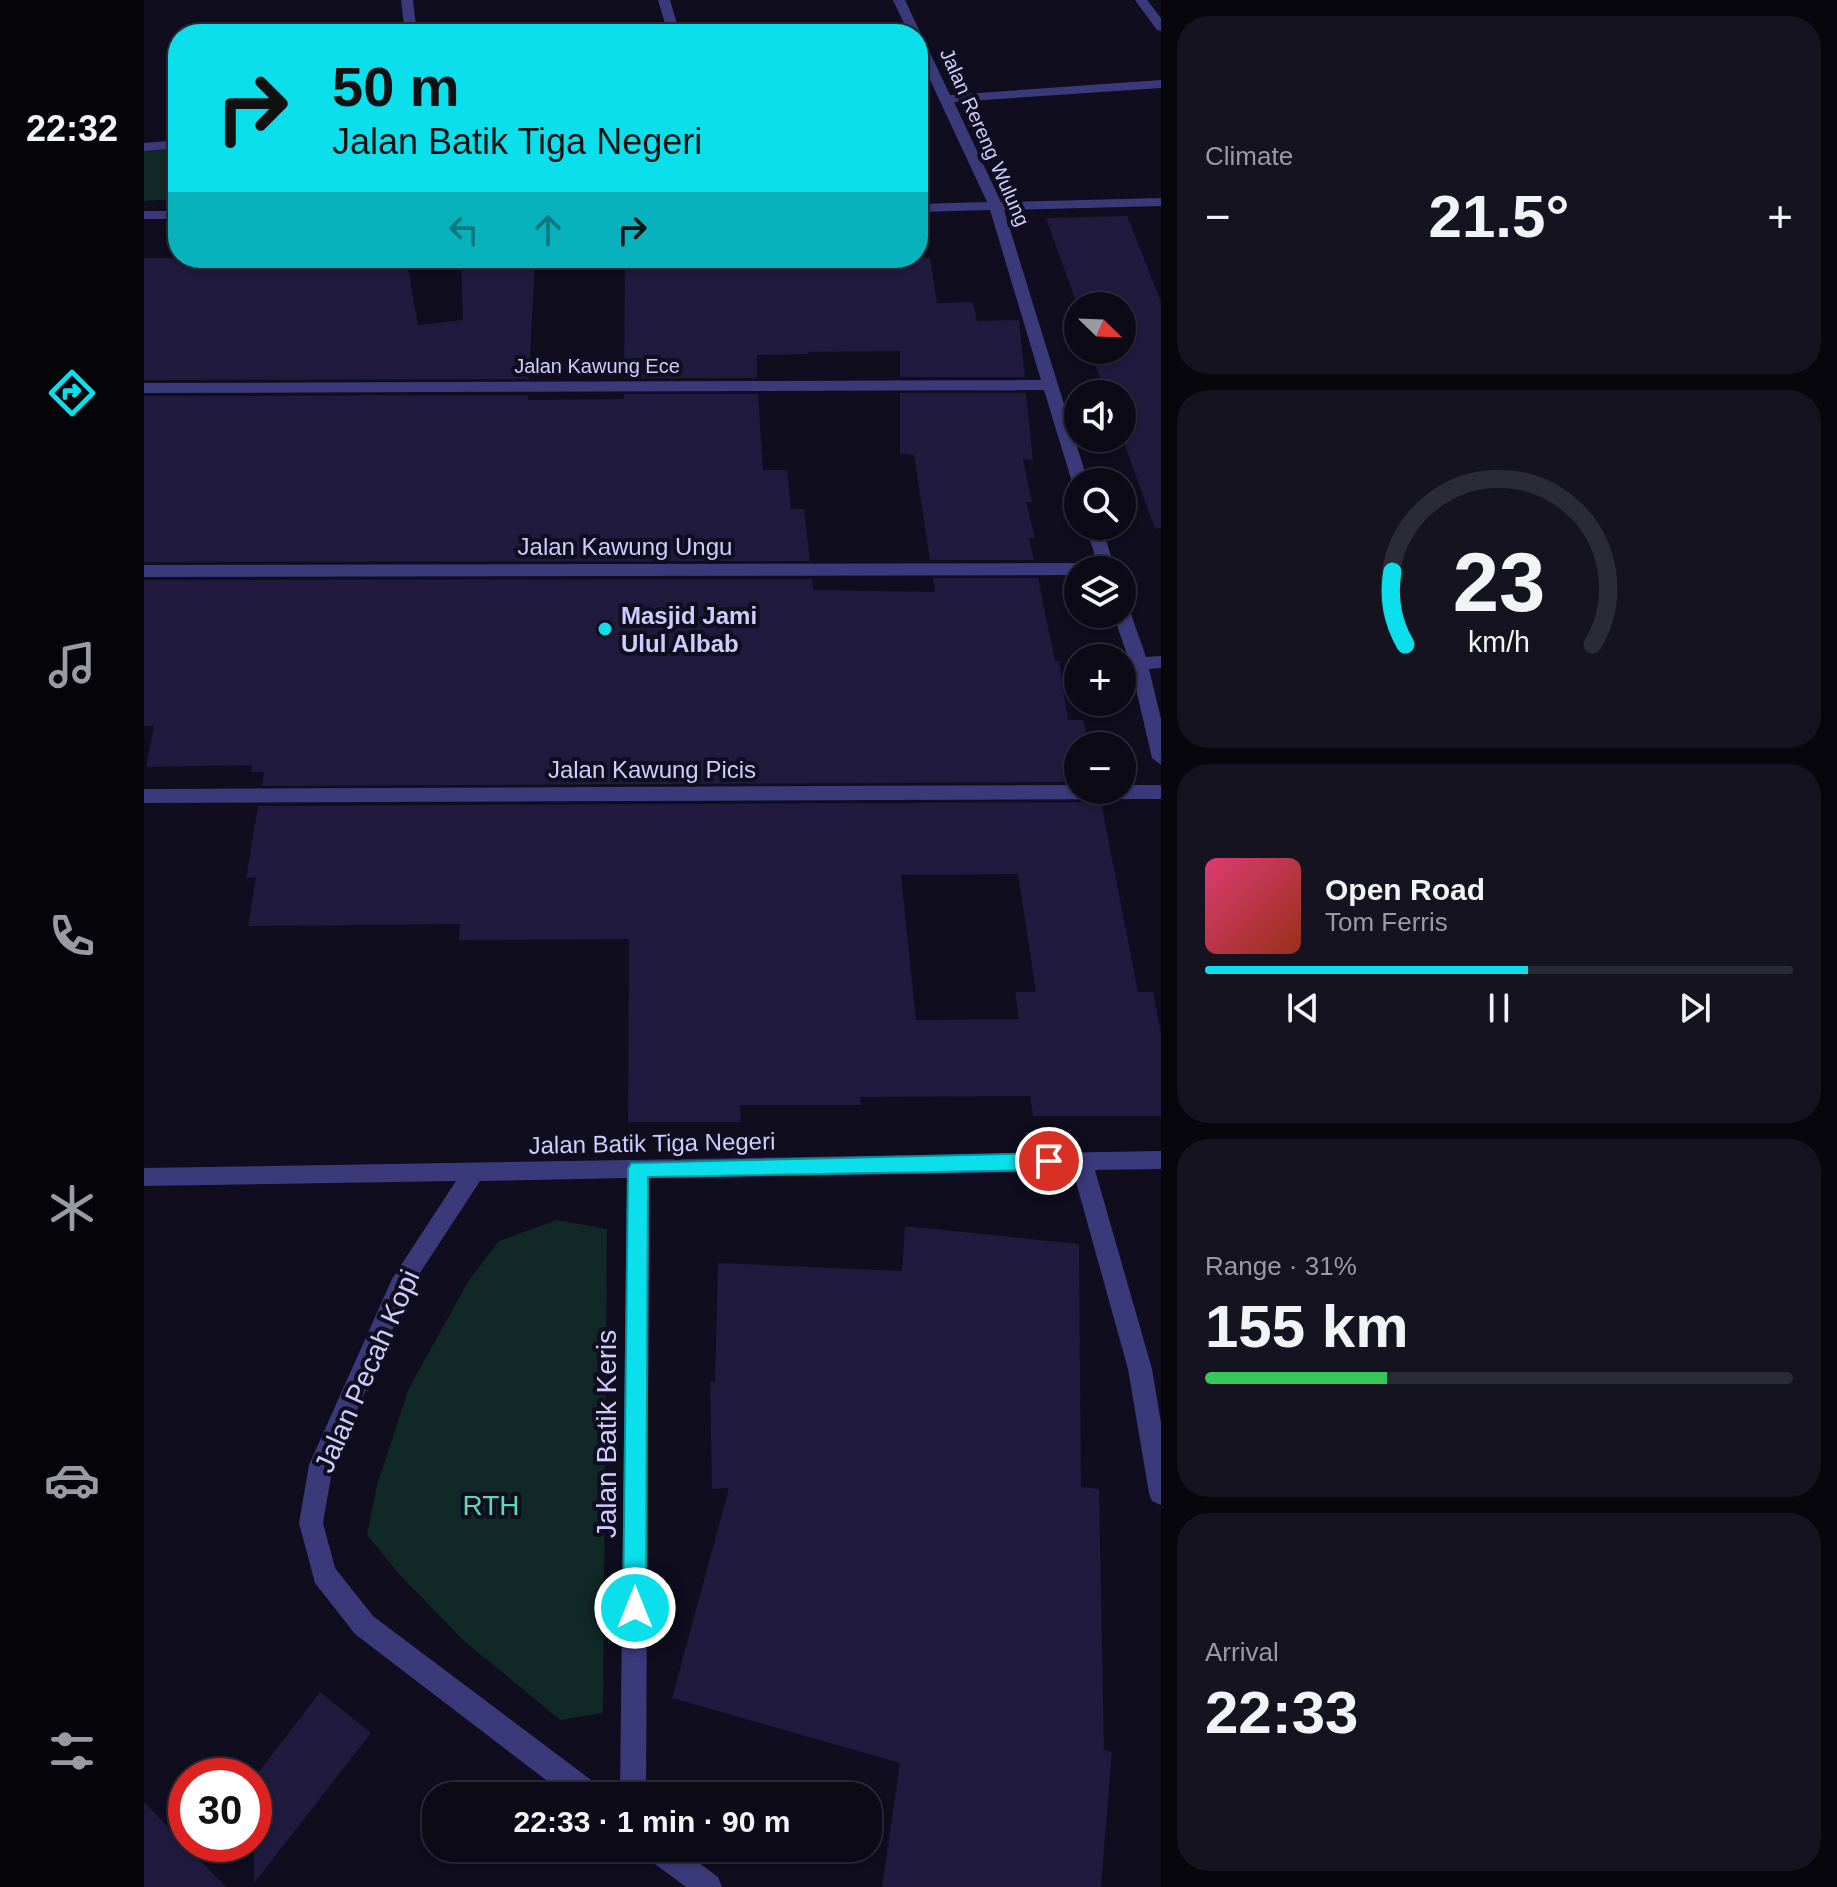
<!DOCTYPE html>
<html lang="en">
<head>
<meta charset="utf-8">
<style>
  :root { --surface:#0b0a16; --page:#14131f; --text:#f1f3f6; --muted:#9a9aa1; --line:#2b2b35; --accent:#0adfeb }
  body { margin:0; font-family:Helvetica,sans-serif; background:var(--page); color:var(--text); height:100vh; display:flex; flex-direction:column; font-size:30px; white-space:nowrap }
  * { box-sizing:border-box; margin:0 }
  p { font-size:26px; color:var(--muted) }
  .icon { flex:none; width:44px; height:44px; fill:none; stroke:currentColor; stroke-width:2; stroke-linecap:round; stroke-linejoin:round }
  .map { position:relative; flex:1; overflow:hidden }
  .side { display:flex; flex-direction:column; gap:16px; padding:16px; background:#06060c; width:676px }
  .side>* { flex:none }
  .hud { position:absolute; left:24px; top:24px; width:760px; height:244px; border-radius:32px; box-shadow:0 2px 6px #0004,0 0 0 2px var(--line); background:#0adfeb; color:#111; overflow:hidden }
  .needle { width:52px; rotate:113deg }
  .buttons { position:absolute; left:920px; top:292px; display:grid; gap:16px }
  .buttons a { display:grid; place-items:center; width:72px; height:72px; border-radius:50%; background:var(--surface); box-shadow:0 2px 6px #0004,0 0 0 2px var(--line); font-size:40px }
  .speed { position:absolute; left:24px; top:1758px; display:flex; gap:16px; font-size:40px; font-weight:700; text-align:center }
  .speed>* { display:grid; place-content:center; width:104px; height:104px; border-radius:50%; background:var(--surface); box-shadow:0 2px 6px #0004,0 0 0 2px var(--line); line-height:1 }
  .speed .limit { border:12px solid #d22; background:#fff; color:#111 }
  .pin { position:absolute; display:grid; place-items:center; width:68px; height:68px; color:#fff; margin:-34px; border:4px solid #fff; border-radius:50%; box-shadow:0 2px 8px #0007 }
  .me { position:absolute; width:88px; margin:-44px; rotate:0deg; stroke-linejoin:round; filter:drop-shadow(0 0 6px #0008) }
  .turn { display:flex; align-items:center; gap:28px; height:168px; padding:0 32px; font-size:36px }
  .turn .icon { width:104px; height:104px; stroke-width:2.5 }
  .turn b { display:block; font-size:56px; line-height:68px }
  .lanes { display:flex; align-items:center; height:76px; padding:0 32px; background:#0003; justify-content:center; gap:40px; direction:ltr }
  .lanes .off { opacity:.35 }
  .big { font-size:60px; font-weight:800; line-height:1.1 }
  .side .tile { flex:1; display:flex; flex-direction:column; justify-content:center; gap:12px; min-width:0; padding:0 28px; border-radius:32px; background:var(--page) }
  .side .dial { align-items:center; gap:0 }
  .dial svg { height:208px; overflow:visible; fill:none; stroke:var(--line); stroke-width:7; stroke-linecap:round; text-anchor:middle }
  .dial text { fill:var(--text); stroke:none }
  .song { display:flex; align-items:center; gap:24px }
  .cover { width:96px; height:96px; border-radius:12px; background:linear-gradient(135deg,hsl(340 70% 55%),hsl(10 70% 35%)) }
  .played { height:8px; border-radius:4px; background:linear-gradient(90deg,var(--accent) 55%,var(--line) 55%) }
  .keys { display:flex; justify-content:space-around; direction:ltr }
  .heat { display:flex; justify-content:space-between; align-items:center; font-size:44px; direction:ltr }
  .charge { height:12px; border-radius:6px; background:linear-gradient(90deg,#34c759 31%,var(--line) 0) }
  .trip { position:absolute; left:278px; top:1782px; width:460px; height:80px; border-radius:32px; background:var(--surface); box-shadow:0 2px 6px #0004,0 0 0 2px var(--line); font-weight:800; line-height:80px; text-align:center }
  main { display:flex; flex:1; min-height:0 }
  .dock { display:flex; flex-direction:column; width:144px; justify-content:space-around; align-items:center; background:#040409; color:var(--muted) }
  .dock .icon { width:56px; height:56px }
  .dock .selected { color:var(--accent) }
  .dock b { font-size:36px; color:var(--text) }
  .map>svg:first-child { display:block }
</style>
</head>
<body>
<main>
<nav class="dock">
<b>22:32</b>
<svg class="icon selected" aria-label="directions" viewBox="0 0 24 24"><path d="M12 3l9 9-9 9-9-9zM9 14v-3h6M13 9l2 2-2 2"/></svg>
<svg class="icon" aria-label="music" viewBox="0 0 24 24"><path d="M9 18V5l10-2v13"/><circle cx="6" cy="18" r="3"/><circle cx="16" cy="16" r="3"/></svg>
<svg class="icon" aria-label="phone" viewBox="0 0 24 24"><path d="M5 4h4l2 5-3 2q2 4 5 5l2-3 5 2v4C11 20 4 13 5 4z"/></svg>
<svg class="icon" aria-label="climate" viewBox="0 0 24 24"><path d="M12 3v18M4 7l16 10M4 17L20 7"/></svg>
<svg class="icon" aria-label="car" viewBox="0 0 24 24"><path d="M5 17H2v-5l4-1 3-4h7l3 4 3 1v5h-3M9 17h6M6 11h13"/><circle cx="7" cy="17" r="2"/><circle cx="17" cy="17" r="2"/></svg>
<svg class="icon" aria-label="filters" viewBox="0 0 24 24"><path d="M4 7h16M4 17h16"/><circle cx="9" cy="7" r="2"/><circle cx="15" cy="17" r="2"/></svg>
</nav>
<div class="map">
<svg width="1017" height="1887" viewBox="0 0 1017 1887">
  <rect width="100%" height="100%" fill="#0f0d1e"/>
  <g fill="#102826">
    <path d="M 34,146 L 34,199 L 0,201 L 0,149 Z"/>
    <path d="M 413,1220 L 463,1229 L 459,1713 L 416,1720 L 319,1640 L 255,1574 L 223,1535 L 233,1485 L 265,1388 L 325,1280 L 355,1241 Z"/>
  </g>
  <g fill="#1f1a3e" fill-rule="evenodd">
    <path d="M 983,216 L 1017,302 L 1017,528 L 1011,529 L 978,437 L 978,394 L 962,394 L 946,350 L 978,350 L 978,306 L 934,306 L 934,317 L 930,307 L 934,307 L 902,218 Z"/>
    <path d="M 0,258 L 262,258 L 274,325 L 319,320 L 317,258 L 391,258 L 385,379 L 0,380 Z"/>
    <path d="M 481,258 L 786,258 L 793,303 L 829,302 L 833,321 L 875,320 L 881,377 L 756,377 L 756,351 L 664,352 L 664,354 L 613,355 L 613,378 L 480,378 Z"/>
    <path d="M 756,393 L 882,393 L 889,460 L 879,459 L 888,502 L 882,502 L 891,538 L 885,538 L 890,560 L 786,560 L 770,455 L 756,454 Z"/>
    <path d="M 480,394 L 614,394 L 619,470 L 643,470 L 647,509 L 660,509 L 666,561 L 0,562 L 0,396 L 384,395 L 384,400 L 480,399 Z"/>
    <path d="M 789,578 L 894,578 L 911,661 L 915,661 L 924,720 L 939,720 L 946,746 L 934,746 L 934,782 L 118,786 L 120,772 L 107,772 L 108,765 L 2,767 L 10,726 L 0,726 L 0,580 L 668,579 L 669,590 L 791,592 Z"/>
    <path d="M 957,802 L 994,992 L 1009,992 L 1017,1033 L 1017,1116 L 889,1116 L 886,1096 L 716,1097 L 717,1105 L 596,1105 L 597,1122 L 484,1122 L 485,939 L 315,940 L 316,924 L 104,926 L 112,877 L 102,878 L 114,806 ZM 874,874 L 892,992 L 871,992 L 875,1019 L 772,1020 L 757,875 Z"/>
    <path d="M 761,1226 L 935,1244 L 937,1487 L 955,1489 L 960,1750 L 968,1752 L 957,1887 L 738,1887 L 756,1763 L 528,1698 L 585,1488 L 568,1489 L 566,1382 L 571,1382 L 574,1263 L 758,1271 Z"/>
    <path d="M 176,1692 L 227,1733 L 110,1883 L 110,1778 Z"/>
    <path d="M 0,1802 L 82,1887 L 0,1887 Z"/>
  </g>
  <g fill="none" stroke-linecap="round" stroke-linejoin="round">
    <g fill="#3a3a7b" fill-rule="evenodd">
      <path d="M 257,0 L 269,0 L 273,34 L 261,34 Z"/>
      <path d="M 514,0 L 526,0 L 536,34 L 524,34 Z"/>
      <path d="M 749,0 L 761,0 L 777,34 L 776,37 L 780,40 L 806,95 L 1017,80 L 1017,88 L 810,102 L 857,202 L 1017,198 L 1017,206 L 860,210 L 944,482 L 934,482 L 934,487 L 928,482 L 900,390 L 0,393 L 0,383 L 897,380 L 846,210 L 774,212 L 774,204 L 843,202 L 774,54 L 774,34 L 765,34 Z"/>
      <path d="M 991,0 L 1003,0 L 1017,18 L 1017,31 L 1013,30 Z"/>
      <path d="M 34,140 L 34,148 L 0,151 L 0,143 Z"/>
      <rect x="0" y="211" width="34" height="8"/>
      <path d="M 942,526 L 958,526 L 971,570 L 934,570 L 934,575 L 0,577 L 0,565 L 953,563 Z"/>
      <path d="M 978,608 L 987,614 L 1002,657 L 1017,656 L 1017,668 L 1005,669 L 1017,719 L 1017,765 L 1008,758 L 986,663 L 969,614 L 978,614 Z"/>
      <path d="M 934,785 L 934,790 L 978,790 L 978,785 L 1017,785 L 1017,799 L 0,803 L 0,789 Z"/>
      <path d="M 1017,1151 L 1017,1169 L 951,1170 L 1008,1369 L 1017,1423 L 1017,1505 L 1008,1501 L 1005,1493 L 984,1369 L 929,1171 L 505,1178 L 502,1796 L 476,1796 L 483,1178 L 336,1181 L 268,1285 L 189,1465 L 179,1523 L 191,1568 L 229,1616 L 455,1786 L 458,1796 L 423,1796 L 211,1634 L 171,1583 L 155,1523 L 165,1465 L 248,1279 L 312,1181 L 0,1186 L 0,1168 Z"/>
      <path d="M 499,1848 L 535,1848 L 574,1877 L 578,1887 L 542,1887 L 503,1858 Z"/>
    </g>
  </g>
  <path fill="#0adfeb" stroke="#069199" stroke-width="2" d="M 905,1153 L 912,1155 L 915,1161 L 912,1167 L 905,1170 L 504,1177 L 502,1608 L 499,1616 L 491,1619 L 482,1616 L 479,1608 L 484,1169 L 487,1163 Z"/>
  <circle fill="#0adfeb" stroke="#0f0d1e" stroke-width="3" cx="461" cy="629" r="8"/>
  <g text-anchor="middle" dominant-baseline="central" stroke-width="8" stroke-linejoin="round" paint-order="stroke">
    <g font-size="20" fill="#cfccfd" stroke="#0f0d1e">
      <text transform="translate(841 137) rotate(66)">Jalan Rereng Wulung</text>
      <text x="453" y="366">Jalan Kawung Ece</text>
    </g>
    <g font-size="24" fill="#cfccfd" stroke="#0f0d1e">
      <text x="481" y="546">Jalan Kawung Ungu</text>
      <text x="508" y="769">Jalan Kawung Picis</text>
      <text transform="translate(508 1143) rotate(-1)">Jalan Batik Tiga Negeri</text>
    </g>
    <g font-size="24" font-weight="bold" fill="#cfccfd" stroke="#0f0d1e" text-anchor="start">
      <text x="477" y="615">Masjid Jami<tspan x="477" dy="28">Ulul Albab</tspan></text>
    </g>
    <g font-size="28" fill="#cfccfd" stroke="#0f0d1e">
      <text transform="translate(223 1371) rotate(-66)">Jalan Pecah Kopi</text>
      <text transform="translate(462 1434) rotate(-90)">Jalan Batik Keris</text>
    </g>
    <g font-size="28" fill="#5cd9b4" stroke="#0f0d1e">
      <text x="347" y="1505">RTH</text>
    </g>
  </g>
</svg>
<div class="buttons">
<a><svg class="needle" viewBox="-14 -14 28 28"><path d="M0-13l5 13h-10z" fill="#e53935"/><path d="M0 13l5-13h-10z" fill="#9a9aa1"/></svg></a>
<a><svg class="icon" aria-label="sound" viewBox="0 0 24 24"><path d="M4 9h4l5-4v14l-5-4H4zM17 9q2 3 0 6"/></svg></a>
<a><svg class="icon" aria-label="search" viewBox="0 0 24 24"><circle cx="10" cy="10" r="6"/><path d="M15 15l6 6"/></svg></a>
<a><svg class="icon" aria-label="layers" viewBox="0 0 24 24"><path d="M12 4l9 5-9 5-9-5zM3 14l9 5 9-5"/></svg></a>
<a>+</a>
<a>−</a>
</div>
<div class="speed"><div class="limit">30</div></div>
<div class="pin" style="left:905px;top:1161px;background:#d93025"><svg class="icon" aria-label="arrive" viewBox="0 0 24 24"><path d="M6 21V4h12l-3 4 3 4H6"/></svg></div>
<svg class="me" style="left:491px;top:1608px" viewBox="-20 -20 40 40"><circle r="17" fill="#0adfeb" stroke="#fff" stroke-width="3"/><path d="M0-11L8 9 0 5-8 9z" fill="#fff"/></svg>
<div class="trip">22:33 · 1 min · 90 m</div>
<div class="hud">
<div class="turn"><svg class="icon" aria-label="right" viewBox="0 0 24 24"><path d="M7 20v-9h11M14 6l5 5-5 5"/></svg><div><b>50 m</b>Jalan Batik Tiga Negeri</div></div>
<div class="lanes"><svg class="icon off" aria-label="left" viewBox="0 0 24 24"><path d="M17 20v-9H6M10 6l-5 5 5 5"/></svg><svg class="icon off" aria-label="ahead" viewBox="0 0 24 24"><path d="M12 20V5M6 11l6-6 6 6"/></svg><svg class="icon" aria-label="right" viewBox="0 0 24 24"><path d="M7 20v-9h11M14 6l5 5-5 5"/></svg></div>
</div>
</div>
<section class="side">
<div class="tile"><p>Climate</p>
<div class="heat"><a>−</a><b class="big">21.5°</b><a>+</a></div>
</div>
<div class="tile dial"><svg viewBox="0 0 100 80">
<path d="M14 69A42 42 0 1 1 86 69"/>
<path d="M14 69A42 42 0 0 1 9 41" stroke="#0adfeb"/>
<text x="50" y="56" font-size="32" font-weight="700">23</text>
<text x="50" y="72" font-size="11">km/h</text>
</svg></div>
<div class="tile">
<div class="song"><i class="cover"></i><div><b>Open Road</b><p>Tom Ferris</p></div></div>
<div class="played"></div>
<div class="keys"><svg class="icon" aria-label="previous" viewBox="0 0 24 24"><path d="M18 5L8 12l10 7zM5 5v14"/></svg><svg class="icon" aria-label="pause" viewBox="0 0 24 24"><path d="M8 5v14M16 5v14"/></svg><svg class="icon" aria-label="next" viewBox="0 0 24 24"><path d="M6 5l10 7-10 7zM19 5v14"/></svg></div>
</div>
<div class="tile"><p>Range · 31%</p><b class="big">155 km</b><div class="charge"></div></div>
<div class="tile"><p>Arrival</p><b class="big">22:33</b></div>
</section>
</main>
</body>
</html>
